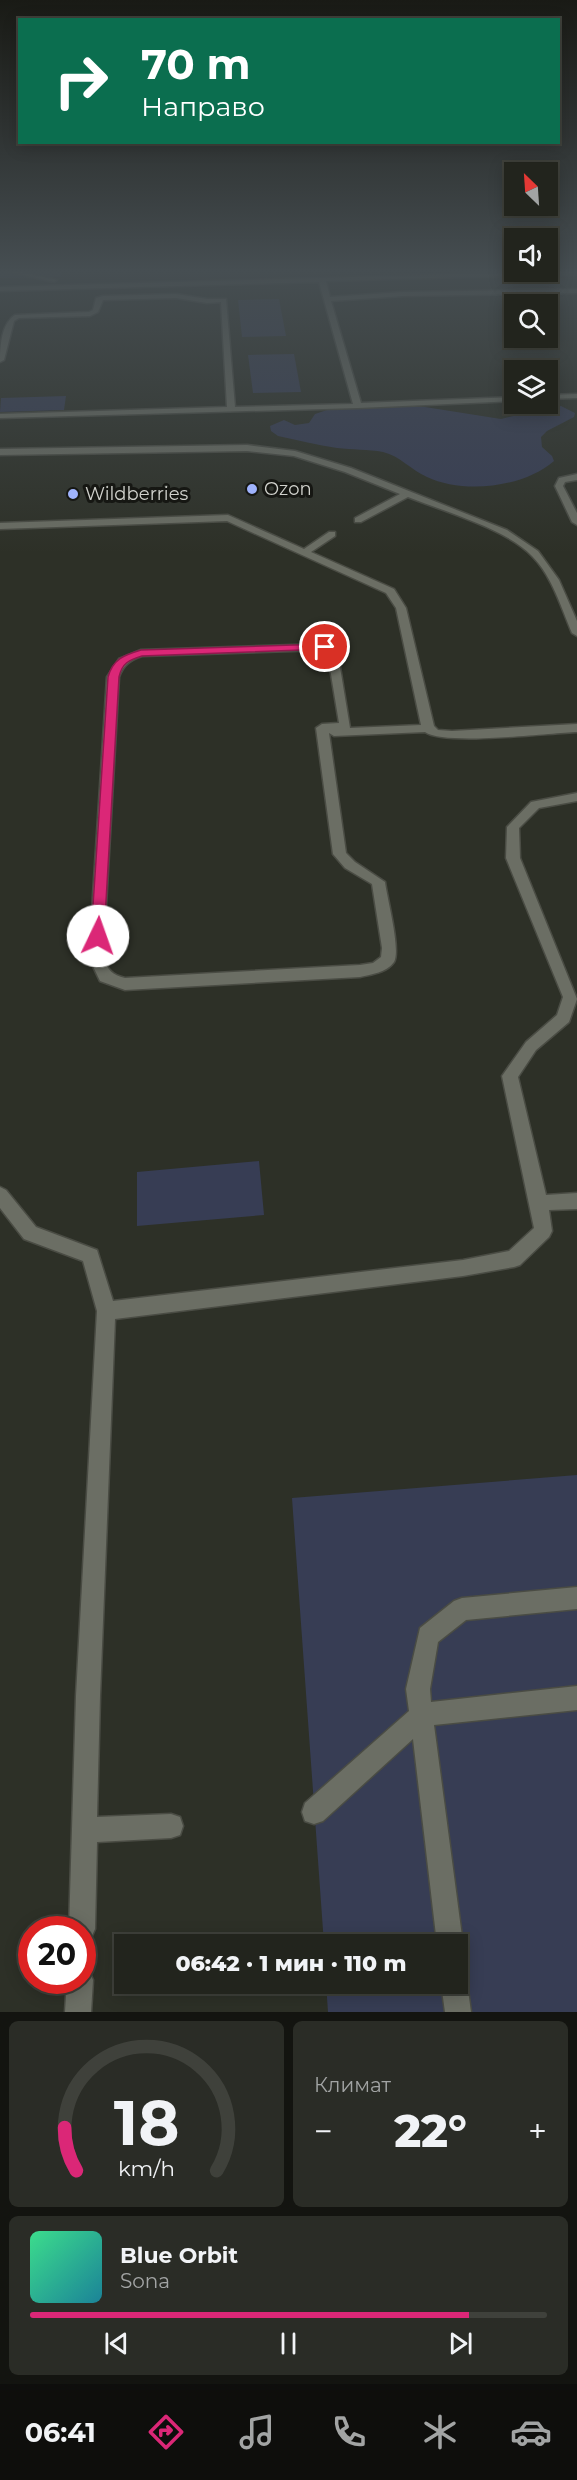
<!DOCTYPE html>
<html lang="ru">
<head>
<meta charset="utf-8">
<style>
  :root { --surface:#22241d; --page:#2a2c26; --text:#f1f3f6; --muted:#a2a4a4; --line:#3f413b; --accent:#db2777 }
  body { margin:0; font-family:Montserrat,sans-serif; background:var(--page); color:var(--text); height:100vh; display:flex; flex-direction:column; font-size:22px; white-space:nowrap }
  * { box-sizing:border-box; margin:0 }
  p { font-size:20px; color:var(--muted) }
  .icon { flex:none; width:33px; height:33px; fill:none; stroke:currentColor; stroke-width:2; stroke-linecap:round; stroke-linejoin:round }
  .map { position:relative; height:2012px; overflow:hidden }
  .side { display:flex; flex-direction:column; gap:9px; padding:9px; background:#131410; flex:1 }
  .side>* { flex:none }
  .guide { position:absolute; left:18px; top:18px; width:542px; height:126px; border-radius:0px; box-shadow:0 3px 15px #0003,0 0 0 2px var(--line); background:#0b6e4f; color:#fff; overflow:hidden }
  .needle { width:39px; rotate:335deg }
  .tools { position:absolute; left:504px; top:162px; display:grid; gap:12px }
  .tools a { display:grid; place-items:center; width:54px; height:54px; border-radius:0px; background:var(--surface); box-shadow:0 3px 15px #0003,0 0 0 2px var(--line); font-size:30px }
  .speed { position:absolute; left:18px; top:1916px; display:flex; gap:12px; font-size:30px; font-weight:700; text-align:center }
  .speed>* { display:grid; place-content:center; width:78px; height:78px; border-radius:50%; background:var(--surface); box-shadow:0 3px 15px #0003,0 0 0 2px var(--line); line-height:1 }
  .speed .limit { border:9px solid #d22; background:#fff; color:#111 }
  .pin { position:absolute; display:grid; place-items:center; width:51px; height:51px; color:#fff; margin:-26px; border:3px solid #fff; border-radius:50%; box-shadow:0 2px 6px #0007 }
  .me { position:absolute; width:66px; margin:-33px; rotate:3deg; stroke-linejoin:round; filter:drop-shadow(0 0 4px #0008) }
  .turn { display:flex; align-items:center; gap:21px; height:126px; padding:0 24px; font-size:27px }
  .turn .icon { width:78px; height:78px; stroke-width:2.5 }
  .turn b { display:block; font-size:42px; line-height:51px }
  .big { font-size:45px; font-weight:800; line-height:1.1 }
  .side .tile { flex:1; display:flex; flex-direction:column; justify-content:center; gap:9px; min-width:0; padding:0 21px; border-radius:9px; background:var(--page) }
  .side .dial { align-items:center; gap:0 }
  .dial svg { height:156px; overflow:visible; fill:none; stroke:var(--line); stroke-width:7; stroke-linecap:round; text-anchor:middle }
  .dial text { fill:var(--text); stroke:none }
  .song { display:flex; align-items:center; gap:18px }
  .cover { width:72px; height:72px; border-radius:9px; background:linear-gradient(135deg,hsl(150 70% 55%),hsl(190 70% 35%)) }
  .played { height:6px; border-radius:3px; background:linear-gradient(90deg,var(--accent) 85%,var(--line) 85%) }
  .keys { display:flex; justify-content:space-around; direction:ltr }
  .heat { display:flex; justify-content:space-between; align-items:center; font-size:33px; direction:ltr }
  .side .tiles { flex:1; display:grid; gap:9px; grid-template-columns:1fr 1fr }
  .tile:last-child { grid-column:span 2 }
  .trip { position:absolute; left:114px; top:1934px; width:354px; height:60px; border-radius:0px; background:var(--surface); box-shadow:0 3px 15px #0003,0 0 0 2px var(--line); font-weight:800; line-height:60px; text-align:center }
  .dock { display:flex; height:96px; justify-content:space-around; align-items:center; background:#0e0e0c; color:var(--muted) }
  .dock .icon { width:42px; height:42px }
  .dock .active { color:var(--accent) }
  .dock b { font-size:27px; color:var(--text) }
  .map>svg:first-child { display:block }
</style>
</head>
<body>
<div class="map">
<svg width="577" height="2012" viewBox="0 0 577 2012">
  <rect width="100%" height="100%" fill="#2d3027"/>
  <g fill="#373d54">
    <path d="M 0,272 L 62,272 L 61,276 L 65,277 L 0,278 Z"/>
    <path d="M 279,299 L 286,336 L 242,337 L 238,300 Z"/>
    <path d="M 294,354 L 301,392 L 253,393 L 248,355 Z"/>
    <path d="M 66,396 L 64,410 L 0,412 L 1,398 Z"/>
    <path d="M 391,406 L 425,407 L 501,419 L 551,407 L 561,406 L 575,413 L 574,417 L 547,431 L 541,437 L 542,447 L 552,456 L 554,461 C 523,488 463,494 427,477 C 411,470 400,456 383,452 C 368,449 352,450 337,448 C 317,445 298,440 278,436 L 271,431 L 270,426 L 284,420 L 295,425 L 309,423 L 315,414 L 327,410 Z"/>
    <path d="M 259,1161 L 264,1215 L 137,1226 L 137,1172 Z"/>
    <path d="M 577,1475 L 577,2012 L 328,2012 L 326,1983 L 458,1983 L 458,1944 L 324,1944 L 292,1498 Z"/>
  </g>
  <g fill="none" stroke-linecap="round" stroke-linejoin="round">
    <g stroke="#4a4c44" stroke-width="3">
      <g id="service">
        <path d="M 10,272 L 21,272 L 57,280 L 54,282 Z"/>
        <path d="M 525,272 L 577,272 L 577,274 L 326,281 L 330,297 L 403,292 L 577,289 L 577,293 L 403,296 L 331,301 L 361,403 L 514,397 L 514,401 L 358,408 L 0,418 L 0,414 L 227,407 L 221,302 L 207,303 L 176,298 L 103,300 L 98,312 L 90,316 L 19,318 L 14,321 L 4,360 L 0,362 C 0,347 1,324 15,315 L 89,312 L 93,310 L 96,298 L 103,296 L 176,294 L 207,299 L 226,299 L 235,407 L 353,404 L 319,282 L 0,291 L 0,287 Z"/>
        <path d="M 577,394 L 577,398 L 548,399 L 548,395 Z"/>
        <path d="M 247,445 L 295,451 L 351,468 L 507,530 L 538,551 L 559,580 L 577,621 L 577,636 L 572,633 C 561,607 552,576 532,556 C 507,529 443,511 408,497 L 361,522 L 355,522 L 355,518 L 400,494 L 345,472 L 294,456 L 247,451 L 0,455 L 0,449 Z"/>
        <path d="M 577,474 L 577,480 L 565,482 L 563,486 L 577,513 L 577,525 L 572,522 L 555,486 L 559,478 Z"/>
        <path d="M 228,515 L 304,549 L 329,532 L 335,532 L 335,536 L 311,552 L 394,589 L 406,608 L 434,726 L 438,730 L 452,731 L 577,724 L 577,732 C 548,733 445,746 425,732 L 334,736 L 329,733 L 346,853 L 355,862 L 385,882 C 387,898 401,950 394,962 C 386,973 372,974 360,977 L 125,990 L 100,981 L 89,958 L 107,677 L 119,659 L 141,650 L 325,644 L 338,655 L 350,728 L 421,725 L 396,608 L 386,593 L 227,521 L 0,529 L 0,523 ZM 322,650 L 328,656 L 339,723 L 322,724 L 316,728 L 333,854 L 345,868 L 372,884 L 382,948 L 381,957 L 373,963 L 360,965 L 125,978 C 112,975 108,970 103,958 L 119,677 C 123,665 130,660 142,656 Z"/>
        <path d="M 577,793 L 577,801 L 539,808 L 519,828 L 520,858 L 577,999 L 569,1022 L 536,1050 L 518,1077 L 546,1195 L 577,1193 L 577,1209 L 549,1210 L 552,1231 L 549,1237 L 520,1265 L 514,1267 L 463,1276 L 115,1319 L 100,1696 L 97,1817 L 171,1814 L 180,1817 L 183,1826 L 180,1835 L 171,1838 L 97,1842 L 95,1929 L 91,1938 L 82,1942 L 82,1929 L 69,1929 L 76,1696 L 97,1311 L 83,1261 L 24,1239 L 0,1208 L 0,1187 L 6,1190 L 36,1227 L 97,1250 L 113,1301 L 463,1260 L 509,1251 L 534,1228 L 502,1076 L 526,1042 L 557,1015 L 563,997 L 506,858 L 507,827 L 531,802 Z"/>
        <path d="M 577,1587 L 577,1609 L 466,1620 L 438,1642 L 430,1689 L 431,1702 L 577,1686 L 577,1710 L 434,1725 L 463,1944 L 458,1954 L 458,1944 L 437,1944 L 413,1739 L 323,1821 L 314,1824 L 305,1821 L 302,1812 L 305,1803 L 409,1711 L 406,1689 L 420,1628 L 454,1601 L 462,1598 Z"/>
        <path d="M 82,1968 L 89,1971 L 93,1980 L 91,2012 L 65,2012 L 67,1980 L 82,1980 Z"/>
        <path d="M 458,1971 L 463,1974 L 467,1983 L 471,2012 L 445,2012 L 441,1983 L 458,1983 Z"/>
      </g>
    </g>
    <use href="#service" fill="#6b6e64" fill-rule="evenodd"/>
  </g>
  <linearGradient id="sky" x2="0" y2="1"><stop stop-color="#191a15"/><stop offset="0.49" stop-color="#464e52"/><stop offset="1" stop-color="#464e52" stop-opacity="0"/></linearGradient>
  <rect width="577" height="553" fill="url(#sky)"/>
  <path fill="#db2777" stroke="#8e194d" stroke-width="1.5" d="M 325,644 L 330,647 L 329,649 L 142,656 C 129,660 122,663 119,677 L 104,936 L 102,939 L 93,939 L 91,936 L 108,677 C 113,659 124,655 141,650 Z"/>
  <g fill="#9fb3fd" stroke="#161713" stroke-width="2">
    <circle cx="252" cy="489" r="6"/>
    <circle cx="73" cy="494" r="6"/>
  </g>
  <g text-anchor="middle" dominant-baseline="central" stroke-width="6" stroke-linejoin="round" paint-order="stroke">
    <g font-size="18" fill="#d1d2cd" stroke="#161713" text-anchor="start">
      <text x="264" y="489">Ozon</text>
      <text x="85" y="494">Wildberries</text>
    </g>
  </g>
</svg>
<div class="tools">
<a><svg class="needle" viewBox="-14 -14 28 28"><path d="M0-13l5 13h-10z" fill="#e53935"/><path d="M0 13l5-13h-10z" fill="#a2a4a4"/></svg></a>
<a><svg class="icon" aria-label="sound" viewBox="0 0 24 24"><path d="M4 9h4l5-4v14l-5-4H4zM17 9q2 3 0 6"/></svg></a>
<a><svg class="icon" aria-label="search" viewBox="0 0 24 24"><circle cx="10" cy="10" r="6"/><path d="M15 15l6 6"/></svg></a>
<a><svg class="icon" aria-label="layers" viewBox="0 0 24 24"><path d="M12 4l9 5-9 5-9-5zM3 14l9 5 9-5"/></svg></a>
</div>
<div class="speed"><div class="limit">20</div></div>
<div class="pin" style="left:325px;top:647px;background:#d93025"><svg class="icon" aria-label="arrive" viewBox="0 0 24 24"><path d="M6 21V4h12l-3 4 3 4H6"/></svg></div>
<svg class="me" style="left:98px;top:936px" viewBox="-20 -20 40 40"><circle r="19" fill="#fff"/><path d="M0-13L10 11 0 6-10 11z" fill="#db2777"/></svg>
<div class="trip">06:42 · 1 мин · 110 m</div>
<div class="guide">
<div class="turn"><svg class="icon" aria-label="right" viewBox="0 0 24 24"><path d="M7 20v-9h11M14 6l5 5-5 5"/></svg><div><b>70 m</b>Направо</div></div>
</div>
</div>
<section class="side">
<div class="tiles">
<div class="tile dial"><svg viewBox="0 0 100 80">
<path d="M14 69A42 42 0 1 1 86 69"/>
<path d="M14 69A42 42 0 0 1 8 47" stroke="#db2777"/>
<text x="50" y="56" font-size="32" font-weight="700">18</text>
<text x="50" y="72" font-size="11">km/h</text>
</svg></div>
<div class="tile"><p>Климат</p>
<div class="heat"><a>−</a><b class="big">22°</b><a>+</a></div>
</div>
<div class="tile">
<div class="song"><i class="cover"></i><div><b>Blue Orbit</b><p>Sona</p></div></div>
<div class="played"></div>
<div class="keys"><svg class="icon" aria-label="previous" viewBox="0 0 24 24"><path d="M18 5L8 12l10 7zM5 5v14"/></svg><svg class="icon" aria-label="pause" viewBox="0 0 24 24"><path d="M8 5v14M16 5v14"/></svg><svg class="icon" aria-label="next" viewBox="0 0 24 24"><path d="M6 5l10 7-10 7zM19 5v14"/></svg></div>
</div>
</div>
</section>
<nav class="dock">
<b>06:41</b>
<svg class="icon active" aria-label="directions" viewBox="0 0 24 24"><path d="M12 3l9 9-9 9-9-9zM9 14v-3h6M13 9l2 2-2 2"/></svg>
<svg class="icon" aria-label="music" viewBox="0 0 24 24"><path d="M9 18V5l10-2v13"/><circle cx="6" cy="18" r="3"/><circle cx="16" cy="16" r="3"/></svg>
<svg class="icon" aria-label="phone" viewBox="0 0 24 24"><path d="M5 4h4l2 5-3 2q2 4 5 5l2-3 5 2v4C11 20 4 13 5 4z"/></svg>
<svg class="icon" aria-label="climate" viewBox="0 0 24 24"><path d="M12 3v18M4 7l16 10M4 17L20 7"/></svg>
<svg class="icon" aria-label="car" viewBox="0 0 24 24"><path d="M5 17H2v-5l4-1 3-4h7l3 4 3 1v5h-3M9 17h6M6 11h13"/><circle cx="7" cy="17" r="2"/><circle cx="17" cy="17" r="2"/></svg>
</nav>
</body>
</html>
